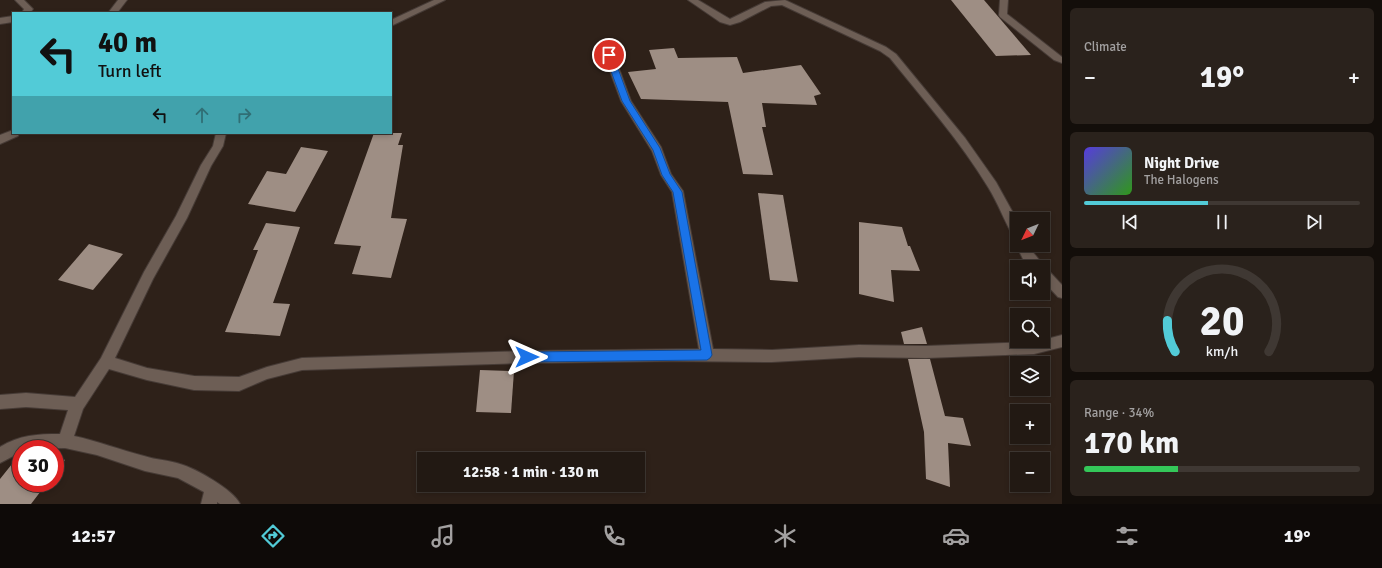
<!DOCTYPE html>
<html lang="en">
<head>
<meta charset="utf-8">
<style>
  :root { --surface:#221913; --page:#2a221c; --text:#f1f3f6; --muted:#a2a0a0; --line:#3f3833; --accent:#52cbd7 }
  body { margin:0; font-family:Signika,sans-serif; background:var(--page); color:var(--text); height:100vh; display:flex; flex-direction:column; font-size:15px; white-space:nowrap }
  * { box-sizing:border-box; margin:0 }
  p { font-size:13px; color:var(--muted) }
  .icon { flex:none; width:22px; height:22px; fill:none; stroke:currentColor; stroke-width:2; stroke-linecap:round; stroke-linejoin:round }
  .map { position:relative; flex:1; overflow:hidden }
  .sheet { display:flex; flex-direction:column; gap:8px; padding:8px; background:#130e0a; width:320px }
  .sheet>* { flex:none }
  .top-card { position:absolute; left:12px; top:12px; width:380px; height:122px; border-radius:0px; box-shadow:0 2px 6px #0003,0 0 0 1px var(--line); background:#52cbd7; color:#111; overflow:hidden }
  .needle { width:26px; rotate:227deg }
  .buttons { position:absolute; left:1010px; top:212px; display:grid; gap:8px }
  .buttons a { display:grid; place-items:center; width:40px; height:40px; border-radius:0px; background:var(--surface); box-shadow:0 2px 6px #0003,0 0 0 1px var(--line); font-size:20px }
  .speed { position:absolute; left:12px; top:440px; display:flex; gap:8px; font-size:20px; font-weight:700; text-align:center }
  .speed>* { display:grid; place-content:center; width:52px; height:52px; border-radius:50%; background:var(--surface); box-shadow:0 2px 6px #0003,0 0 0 1px var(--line); line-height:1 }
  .speed .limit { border:6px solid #d22; background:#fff; color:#111 }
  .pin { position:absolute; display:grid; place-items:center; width:34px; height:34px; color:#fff; margin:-17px; border:2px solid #fff; border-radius:50%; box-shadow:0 1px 4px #0007 }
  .me { position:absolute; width:44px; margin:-22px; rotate:90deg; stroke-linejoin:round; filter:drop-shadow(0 0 3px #0008) }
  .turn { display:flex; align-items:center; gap:14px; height:84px; padding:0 20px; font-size:18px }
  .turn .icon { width:52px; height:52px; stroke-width:2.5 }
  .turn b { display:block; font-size:28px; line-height:34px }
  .lanes { display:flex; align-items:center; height:38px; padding:0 20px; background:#0003; justify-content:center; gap:20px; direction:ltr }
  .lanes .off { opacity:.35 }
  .big { font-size:30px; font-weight:800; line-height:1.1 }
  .sheet .tile { flex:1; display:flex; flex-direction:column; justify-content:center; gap:6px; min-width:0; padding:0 14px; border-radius:6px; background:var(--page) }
  .sheet .dial { align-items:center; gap:0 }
  .dial svg { height:104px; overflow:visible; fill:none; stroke:var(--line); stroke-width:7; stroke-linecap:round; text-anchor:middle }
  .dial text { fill:var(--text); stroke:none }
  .song { display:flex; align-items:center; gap:12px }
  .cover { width:48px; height:48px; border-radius:6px; background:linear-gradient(135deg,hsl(250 70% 55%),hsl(110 70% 35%)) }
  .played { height:4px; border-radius:2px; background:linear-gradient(90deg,var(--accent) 45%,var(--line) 45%) }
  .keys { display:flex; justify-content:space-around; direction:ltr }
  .heat { display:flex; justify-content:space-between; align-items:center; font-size:22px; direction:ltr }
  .charge { height:6px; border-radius:3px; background:linear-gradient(90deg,#34c759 34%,var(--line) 0) }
  .trip { position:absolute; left:417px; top:452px; width:228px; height:40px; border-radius:0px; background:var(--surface); box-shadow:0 2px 6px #0003,0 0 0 1px var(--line); font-weight:800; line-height:40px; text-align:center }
  .tabs { display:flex; height:64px; justify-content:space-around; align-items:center; background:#0e0a08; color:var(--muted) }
  .tabs .icon { width:28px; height:28px }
  .tabs .current { color:var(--accent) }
  .tabs b { font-size:18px; color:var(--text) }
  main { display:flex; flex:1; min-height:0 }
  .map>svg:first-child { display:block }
</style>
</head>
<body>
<main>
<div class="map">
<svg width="1062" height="504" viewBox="0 0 1062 504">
  <rect width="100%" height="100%" fill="#2e2119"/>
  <g fill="#9e8e84">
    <path d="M 951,0 L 984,0 L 1031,55 L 996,56 Z"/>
    <path d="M 674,48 L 678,58 L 737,57 L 743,73 L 801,65 L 821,94 L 814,96 L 817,105 L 762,103 L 766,127 L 762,127 L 773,175 L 743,174 L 728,102 L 641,99 L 628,72 L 656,69 L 649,50 Z"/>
    <path d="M 374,133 L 402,133 L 398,145 L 403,145 L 391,218 L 407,219 L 391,278 L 352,274 L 361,246 L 334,244 Z"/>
    <path d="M 301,147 L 328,151 L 295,212 L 248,204 L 267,171 L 286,174 Z"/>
    <path d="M 758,193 L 783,195 L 798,282 L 770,280 Z"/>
    <path d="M 859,222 L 902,227 L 908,246 L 910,246 L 920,271 L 891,270 L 894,302 L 859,294 Z"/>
    <path d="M 266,223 L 300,227 L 273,303 L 290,304 L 280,336 L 225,332 L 258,250 L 253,250 Z"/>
    <path d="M 89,244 L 123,254 L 93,290 L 58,280 Z"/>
    <path d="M 922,327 L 927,344 L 904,344 L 901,332 Z"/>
    <path d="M 908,359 L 930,359 L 945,416 L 963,418 L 971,446 L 948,443 L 950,487 L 926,479 L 924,432 Z"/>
    <path d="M 480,370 L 514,371 L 511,413 L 476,412 Z"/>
    <path d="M 20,454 L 21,454 L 21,483 L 47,483 L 31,504 L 0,504 L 0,479 Z"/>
    <path d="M 55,455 L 65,460 L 55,473 Z"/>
  </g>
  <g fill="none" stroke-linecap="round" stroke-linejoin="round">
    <g stroke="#463b36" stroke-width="2">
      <g id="minor">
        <path d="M 15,0 L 24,0 L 33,9 L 30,13 L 22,13 L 24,9 Z"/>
        <path d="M 118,0 L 127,0 L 117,13 L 108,13 Z"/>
        <path d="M 434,0 L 445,0 L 391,26 L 391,20 Z"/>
        <path d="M 688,0 L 698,0 L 730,19 L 765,2 L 785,0 L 886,47 L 896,54 L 965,138 L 996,182 L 1017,220 L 1017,238 L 1013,236 C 1004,220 998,203 988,187 C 960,141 924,100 890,58 L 880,51 L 782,5 L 771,6 L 740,22 L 730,25 L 720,22 Z"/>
        <path d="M 1000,0 L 1008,0 L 1007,14 L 1062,57 L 1062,63 L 1054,60 L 1000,17 L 999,15 Z"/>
        <path d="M 13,16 L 13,22 L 0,24 L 0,18 Z"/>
        <path d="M 609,52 L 614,55 L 631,101 L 661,147 L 671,174 L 683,191 L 713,349 L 772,350 L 859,345 L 926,346 L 1034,342 L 1043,341 L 1043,340 L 1062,335 L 1062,347 L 1034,354 L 926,358 L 859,357 L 772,362 L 672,361 L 527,363 L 302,370 L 267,379 L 239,391 L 194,390 L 147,380 L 109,369 L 83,409 L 74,436 C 98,441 120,450 144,456 C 156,460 169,460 180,464 C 195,468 234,490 240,504 L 220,504 L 217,502 L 217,504 L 201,504 L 204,492 L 178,478 L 145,471 L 97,455 L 65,448 L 21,449 L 21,452 L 0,463 L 0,447 C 19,435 38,434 60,434 L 68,410 L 26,407 L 0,409 L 0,395 L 26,393 L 75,397 L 101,358 L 144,272 L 176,216 L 201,165 L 213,146 L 216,133 L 226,133 L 223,146 L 211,166 L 187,218 L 153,279 L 115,358 L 147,368 L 194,376 L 239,377 L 267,367 L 302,358 L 527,351 L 699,349 L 672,192 L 661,175 L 652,151 L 621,101 L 604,55 Z"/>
        <path d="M 13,130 L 13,133 L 19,133 L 18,136 L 0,144 L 0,135 Z"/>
        <path d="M 1017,243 L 1017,245 L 1028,245 C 1032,253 1042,261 1044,268 L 1047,269 L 1062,285 L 1062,298 L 1058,297 L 1043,281 L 1043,267 L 1030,267 L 1024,261 L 1016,245 Z"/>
      </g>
    </g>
    <use href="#minor" fill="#6d5e55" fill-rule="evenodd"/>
  </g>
  <path fill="#1a73e8" stroke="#114b97" d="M 609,53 L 613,55 L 630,101 L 660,148 L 670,174 L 682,192 L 712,355 L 710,358 L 707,360 L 527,362 L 523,360 L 522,357 L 523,354 L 527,352 L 701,350 L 673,192 L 662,175 L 653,150 L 622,101 L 605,55 Z"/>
</svg>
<div class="buttons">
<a><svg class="needle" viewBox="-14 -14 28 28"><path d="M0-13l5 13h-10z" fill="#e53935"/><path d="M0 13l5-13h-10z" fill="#a2a0a0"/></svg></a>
<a><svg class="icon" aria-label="sound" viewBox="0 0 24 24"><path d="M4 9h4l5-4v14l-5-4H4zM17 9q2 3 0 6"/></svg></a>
<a><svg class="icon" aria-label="search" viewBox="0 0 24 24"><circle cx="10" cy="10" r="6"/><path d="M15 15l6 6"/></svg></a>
<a><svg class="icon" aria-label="layers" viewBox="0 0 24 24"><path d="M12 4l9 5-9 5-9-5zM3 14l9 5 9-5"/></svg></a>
<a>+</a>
<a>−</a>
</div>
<div class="speed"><div class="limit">30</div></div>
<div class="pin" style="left:609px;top:55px;background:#d93025"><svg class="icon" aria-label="arrive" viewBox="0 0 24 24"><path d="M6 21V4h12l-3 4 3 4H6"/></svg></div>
<svg class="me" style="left:527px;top:357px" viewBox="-20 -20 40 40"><path d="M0-17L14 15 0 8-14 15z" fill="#1a73e8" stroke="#fff" stroke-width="4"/></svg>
<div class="trip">12:58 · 1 min · 130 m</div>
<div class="top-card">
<div class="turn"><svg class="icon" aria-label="left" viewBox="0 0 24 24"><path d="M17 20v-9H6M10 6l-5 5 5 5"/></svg><div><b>40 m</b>Turn left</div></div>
<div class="lanes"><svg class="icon" aria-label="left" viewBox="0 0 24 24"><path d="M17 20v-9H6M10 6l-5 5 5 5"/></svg><svg class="icon off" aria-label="ahead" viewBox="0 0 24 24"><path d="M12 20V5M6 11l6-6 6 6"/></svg><svg class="icon off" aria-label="right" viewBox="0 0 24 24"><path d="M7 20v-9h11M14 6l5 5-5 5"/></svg></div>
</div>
</div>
<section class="sheet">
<div class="tile"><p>Climate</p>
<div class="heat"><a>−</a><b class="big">19°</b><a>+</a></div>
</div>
<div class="tile">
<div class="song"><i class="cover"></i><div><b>Night Drive</b><p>The Halogens</p></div></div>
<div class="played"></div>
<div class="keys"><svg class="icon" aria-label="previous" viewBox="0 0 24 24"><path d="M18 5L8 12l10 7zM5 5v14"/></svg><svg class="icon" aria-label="pause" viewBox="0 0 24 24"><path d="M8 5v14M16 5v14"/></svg><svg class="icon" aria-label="next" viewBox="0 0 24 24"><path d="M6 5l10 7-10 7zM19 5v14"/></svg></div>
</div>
<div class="tile dial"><svg viewBox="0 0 100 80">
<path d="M14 69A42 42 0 1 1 86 69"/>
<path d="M14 69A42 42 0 0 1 8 45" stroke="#52cbd7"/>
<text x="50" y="56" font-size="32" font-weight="700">20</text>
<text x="50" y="72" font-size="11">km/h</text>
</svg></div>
<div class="tile"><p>Range · 34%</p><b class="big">170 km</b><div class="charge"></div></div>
</section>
</main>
<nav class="tabs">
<b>12:57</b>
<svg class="icon current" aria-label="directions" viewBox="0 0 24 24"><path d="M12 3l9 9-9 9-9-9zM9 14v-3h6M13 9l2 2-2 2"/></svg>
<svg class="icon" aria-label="music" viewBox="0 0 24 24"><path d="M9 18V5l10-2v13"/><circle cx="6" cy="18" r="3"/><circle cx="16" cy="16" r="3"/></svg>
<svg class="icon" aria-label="phone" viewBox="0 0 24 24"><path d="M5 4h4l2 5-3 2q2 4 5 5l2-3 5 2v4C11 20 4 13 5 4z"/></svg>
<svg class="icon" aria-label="climate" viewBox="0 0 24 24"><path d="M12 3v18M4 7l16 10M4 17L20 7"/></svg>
<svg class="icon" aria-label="car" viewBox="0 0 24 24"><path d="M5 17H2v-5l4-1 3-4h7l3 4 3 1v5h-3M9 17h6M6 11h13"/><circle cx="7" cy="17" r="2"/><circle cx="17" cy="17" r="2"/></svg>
<svg class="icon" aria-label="filters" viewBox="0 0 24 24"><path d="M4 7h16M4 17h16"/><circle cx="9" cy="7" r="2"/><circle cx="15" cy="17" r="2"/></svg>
<b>19°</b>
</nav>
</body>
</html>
